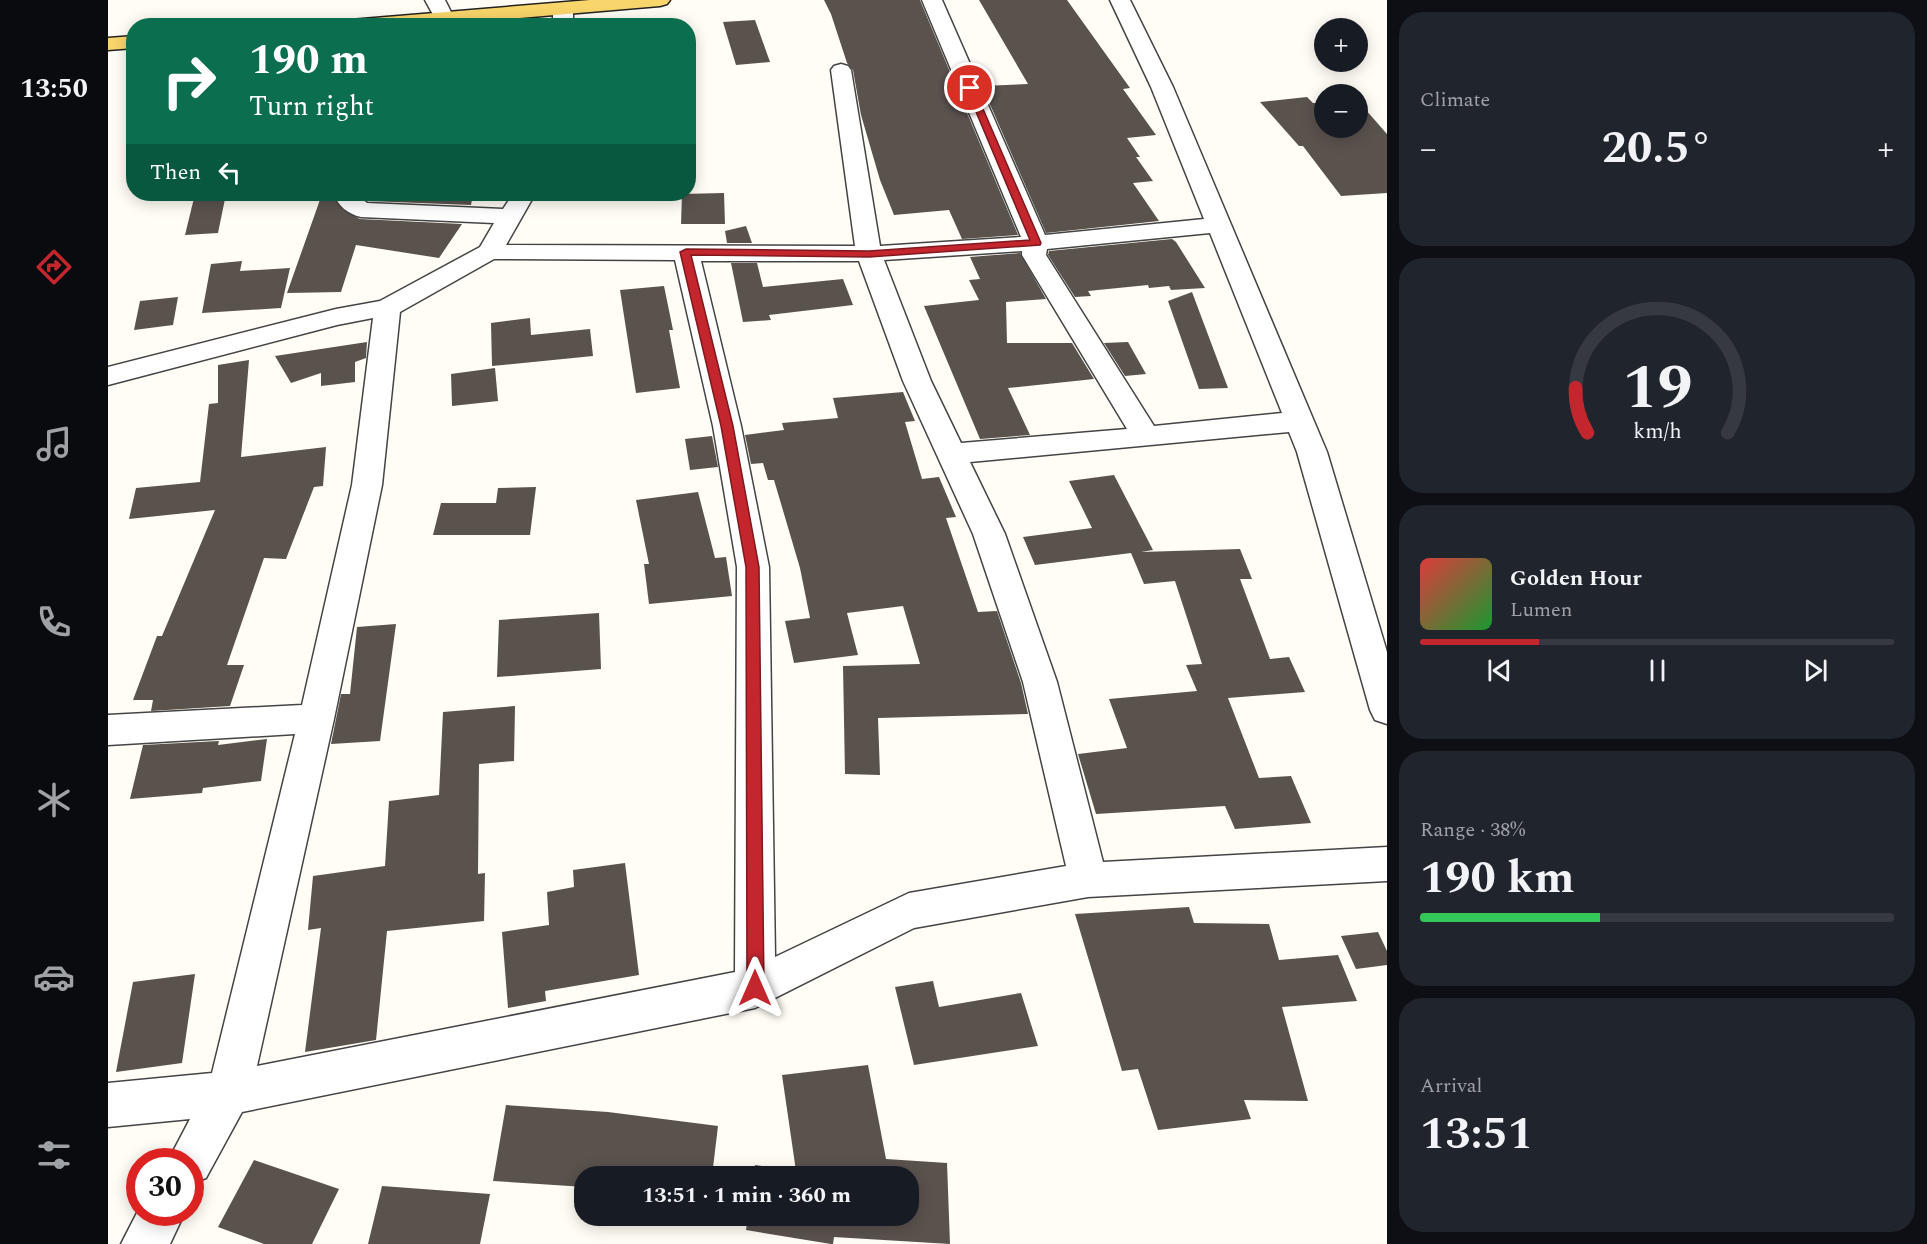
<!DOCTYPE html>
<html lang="en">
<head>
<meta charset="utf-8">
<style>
  :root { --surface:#171b24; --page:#20242c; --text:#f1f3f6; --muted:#9ea1a6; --line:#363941; --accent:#c4262e }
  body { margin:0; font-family:Spectral,serif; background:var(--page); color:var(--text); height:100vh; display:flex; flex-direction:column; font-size:22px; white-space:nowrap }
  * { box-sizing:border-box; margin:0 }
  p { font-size:20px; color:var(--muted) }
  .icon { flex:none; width:33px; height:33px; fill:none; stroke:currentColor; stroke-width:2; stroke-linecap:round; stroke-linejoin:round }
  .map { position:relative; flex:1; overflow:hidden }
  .sheet { display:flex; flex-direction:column; gap:12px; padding:12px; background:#0d0f14; width:540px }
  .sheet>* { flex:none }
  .top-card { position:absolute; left:18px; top:18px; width:570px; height:183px; border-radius:24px; box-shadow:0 3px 15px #0003; background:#0b6e4f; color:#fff; overflow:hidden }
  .tools { position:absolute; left:1206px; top:18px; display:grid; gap:12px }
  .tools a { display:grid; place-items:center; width:54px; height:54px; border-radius:50%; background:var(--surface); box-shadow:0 3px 15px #0003; font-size:30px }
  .speed { position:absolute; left:18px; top:1148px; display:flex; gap:12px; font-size:30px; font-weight:700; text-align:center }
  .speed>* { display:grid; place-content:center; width:78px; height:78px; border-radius:50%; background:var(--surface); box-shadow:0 3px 15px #0003; line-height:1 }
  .speed .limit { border:9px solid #d22; background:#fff; color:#111 }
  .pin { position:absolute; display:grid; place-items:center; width:51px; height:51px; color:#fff; margin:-26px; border:3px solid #fff; border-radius:50%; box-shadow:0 2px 6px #0007 }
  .me { position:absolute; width:66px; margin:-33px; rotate:0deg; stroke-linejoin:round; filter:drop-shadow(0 0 4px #0008) }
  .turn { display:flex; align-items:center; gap:21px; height:126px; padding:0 24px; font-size:27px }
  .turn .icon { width:78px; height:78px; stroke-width:2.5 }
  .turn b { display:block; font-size:42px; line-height:51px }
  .then { display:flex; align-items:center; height:57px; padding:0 24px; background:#0003; gap:12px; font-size:22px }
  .big { font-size:45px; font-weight:700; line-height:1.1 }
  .sheet .tile { flex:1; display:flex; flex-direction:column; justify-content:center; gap:9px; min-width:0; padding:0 21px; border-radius:24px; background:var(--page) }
  .sheet .dial { align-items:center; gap:0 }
  .dial svg { height:156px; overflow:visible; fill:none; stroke:var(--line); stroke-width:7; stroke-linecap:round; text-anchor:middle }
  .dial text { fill:var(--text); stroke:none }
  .song { display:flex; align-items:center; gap:18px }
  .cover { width:72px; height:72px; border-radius:9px; background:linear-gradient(135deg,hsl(0 70% 55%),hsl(130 70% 35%)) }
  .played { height:6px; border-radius:3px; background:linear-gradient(90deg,var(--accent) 25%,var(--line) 25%) }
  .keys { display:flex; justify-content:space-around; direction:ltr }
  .heat { display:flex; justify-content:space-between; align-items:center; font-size:33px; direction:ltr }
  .charge { height:9px; border-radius:4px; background:linear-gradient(90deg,#34c759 38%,var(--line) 0) }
  .trip { position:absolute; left:466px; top:1166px; width:345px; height:60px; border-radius:24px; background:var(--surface); box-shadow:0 3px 15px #0003; font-weight:700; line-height:60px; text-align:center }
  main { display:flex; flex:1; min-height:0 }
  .dock { display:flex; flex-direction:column; width:108px; justify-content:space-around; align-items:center; background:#090b0e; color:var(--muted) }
  .dock .icon { width:42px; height:42px }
  .dock .on { color:var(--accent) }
  .dock b { font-size:27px; color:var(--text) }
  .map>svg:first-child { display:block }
</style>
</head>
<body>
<main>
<nav class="dock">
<b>13:50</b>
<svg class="icon on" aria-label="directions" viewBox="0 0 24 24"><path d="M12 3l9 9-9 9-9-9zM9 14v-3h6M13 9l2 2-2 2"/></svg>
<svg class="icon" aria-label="music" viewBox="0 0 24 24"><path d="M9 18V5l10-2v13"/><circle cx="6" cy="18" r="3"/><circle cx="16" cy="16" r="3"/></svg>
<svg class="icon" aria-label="phone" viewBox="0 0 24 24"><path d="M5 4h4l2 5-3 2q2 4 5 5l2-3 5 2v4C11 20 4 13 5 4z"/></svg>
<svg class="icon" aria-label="climate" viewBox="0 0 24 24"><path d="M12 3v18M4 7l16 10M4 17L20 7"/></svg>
<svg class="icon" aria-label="car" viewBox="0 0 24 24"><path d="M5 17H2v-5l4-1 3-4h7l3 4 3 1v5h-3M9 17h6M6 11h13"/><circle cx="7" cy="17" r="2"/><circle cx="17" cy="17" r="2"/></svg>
<svg class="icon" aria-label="filters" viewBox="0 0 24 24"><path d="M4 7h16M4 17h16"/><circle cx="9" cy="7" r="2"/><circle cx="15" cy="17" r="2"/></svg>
</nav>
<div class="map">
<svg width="1279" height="1244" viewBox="0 0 1279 1244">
  <rect width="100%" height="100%" fill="#fffdf5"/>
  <g fill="#5a524d">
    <path d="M 716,0 L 812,0 L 910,235 L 854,239 L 841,210 L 786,215 L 772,180 L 753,115 L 745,70 L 739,63 L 723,14 Z"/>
    <path d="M 871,0 L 959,0 L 1022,88 L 1015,89 L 1048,135 L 1019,138 L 1032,157 L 1028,157 L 1045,181 L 1025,183 L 1051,221 L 938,233 L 874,86 L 920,84 Z"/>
    <path d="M 647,20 L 662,62 L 628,65 L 615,22 Z"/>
    <path d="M 1199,97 L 1205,103 L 1216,103 L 1216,128 L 1250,128 L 1250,101 L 1279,134 L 1279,193 L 1233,196 L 1195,146 L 1191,146 L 1152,102 Z"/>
    <path d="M 616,193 L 617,224 L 573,224 L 574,194 Z"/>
    <path d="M 87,194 L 118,194 L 110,233 L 77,235 Z"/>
    <path d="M 214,194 L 224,194 L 235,210 L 252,219 L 354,224 L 331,258 L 248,245 L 233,292 L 179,293 Z"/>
    <path d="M 251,194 L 365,194 L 363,205 L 260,201 Z"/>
    <path d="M 638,226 L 644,243 L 619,243 L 617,231 Z"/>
    <path d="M 1064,239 L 1068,242 L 1097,288 L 1063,290 L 1061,286 L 1041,288 L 1040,285 L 980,291 L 983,296 L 967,297 L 940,255 L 941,251 Z"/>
    <path d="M 912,253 L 938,299 L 898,302 L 899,343 L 964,343 L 986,379 L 900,388 L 922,435 L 872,439 L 816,306 L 871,300 L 861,280 L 872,279 L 862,257 Z"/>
    <path d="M 134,261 L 132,271 L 182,268 L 173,308 L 94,313 L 103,264 Z"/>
    <path d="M 623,263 L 649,263 L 655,287 L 735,279 L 745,305 L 661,315 L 663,320 L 635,322 Z"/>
    <path d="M 556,286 L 565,330 L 561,330 L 572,388 L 528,393 L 512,290 Z"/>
    <path d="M 1084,292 L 1120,388 L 1091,389 L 1060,301 Z"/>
    <path d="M 70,297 L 65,325 L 26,330 L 32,301 Z"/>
    <path d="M 422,318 L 423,335 L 482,329 L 485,356 L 384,366 L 383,323 Z"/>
    <path d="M 259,342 L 258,358 L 247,362 L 247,382 L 213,386 L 213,373 L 183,383 L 167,356 Z"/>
    <path d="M 1020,342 L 1038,374 L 1017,376 L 996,343 Z"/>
    <path d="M 141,360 L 133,457 L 218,447 L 215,486 L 206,487 L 178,559 L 156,558 L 119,665 L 136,665 L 122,706 L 43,711 L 45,700 L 25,700 L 49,636 L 54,636 L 107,510 L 21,519 L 28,488 L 92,482 L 101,404 L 110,403 L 110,365 Z"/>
    <path d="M 387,368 L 390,401 L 344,406 L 343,374 Z"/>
    <path d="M 795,392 L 807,421 L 797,422 L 814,479 L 831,477 L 848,517 L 838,518 L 870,612 L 889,611 L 913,683 L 920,714 L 770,718 L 772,775 L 737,774 L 735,666 L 812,664 L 795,606 L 739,613 L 750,655 L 686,663 L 677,621 L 702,618 L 692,568 L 666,480 L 660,480 L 655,463 L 643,464 L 637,435 L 676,430 L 674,423 L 730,418 L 725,398 Z"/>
    <path d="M 604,436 L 610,467 L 582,470 L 577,439 Z"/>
    <path d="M 1006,475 L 1045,550 L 1033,552 L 1132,549 L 1144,579 L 1132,579 L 1162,659 L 1181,657 L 1197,692 L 1120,698 L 1151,778 L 1183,776 L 1203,823 L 1127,829 L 1117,806 L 988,814 L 970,754 L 1019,748 L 1001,699 L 1089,691 L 1078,665 L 1094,664 L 1067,581 L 1036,584 L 1023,553 L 927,565 L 915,537 L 984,528 L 961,481 Z"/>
    <path d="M 428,487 L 422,535 L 325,535 L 333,503 L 388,503 L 390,488 Z"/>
    <path d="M 590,492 L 607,558 L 618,557 L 624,596 L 541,604 L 536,564 L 541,564 L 528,500 Z"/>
    <path d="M 491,613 L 493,669 L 389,677 L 391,620 Z"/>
    <path d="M 288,624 L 272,741 L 223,744 L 233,694 L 242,694 L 249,627 Z"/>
    <path d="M 407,706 L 406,761 L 371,764 L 370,874 L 377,873 L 376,921 L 279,931 L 268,1040 L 197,1052 L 213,928 L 200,930 L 205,876 L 277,866 L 281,801 L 331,795 L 335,712 Z"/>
    <path d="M 159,739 L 153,781 L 95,788 L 94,793 L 22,799 L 35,745 L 111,741 L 110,745 Z"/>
    <path d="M 517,863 L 531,975 L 437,991 L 438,1001 L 400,1008 L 394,932 L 441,925 L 439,892 L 466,887 L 465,870 Z"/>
    <path d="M 1081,907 L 1086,923 L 1161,924 L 1171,960 L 1230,955 L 1249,1001 L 1174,1007 L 1200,1101 L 1136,1100 L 1143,1119 L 1050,1130 L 1030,1069 L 1014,1071 L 967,914 Z"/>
    <path d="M 1270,932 L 1279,951 L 1279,965 L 1248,969 L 1233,936 Z"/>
    <path d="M 87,974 L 74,1063 L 8,1072 L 25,982 Z"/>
    <path d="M 825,981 L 831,1007 L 913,993 L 930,1046 L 806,1065 L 787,987 Z"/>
    <path d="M 760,1065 L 778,1159 L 839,1163 L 842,1244 L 726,1237 L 725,1244 L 723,1244 L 638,1230 L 640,1215 L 801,1215 L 801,1176 L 646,1176 L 647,1165 L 688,1171 L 674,1075 Z"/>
    <path d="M 398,1105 L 500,1112 L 610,1126 L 604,1176 L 477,1176 L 477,1187 L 385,1181 Z"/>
    <path d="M 146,1160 L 231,1189 L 204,1244 L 156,1244 L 110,1227 Z"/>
    <path d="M 274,1186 L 382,1194 L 372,1244 L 260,1244 Z"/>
  </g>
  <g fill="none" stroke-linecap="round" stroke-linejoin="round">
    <g stroke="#444" stroke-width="3">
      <g id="minor">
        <path d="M 317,0 L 337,0 L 346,18 L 343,22 L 329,22 Z"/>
        <path d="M 814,0 L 834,0 L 937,235 L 1096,219 L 1043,87 L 1002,0 L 1022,0 L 1065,87 L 1219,452 L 1279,652 L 1279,724 L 1267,720 L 1262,710 L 1189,452 L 1181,432 L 862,462 L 897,534 L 949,682 L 995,862 L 1279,847 L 1279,881 L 980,897 L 806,928 L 647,1008 L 134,1112 L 98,1178 L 82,1184 L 82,1161 L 60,1161 L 82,1119 L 0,1127 L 0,1083 L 104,1073 L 187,734 L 0,745 L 0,715 L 194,705 L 244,485 L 265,318 L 229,325 L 0,385 L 0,367 L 228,309 L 272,301 L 372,247 L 386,223 L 253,217 C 240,214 230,206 226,194 L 248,194 L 259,203 L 395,209 L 405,194 L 427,194 L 398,245 L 747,246 L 723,70 L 726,66 L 733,64 L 740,66 L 743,70 L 772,246 L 913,237 ZM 1102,233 L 1174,413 L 1046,426 L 938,255 L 939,249 ZM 914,251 L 914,255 L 1019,429 L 853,443 L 823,381 L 776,260 ZM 386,259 L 567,260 L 605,426 L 629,567 L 627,972 L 149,1066 L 226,719 L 274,485 L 292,312 ZM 593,261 L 751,261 L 795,381 L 865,534 L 915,682 L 958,866 L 801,893 L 667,957 L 661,567 L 633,426 Z"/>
        <path d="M 455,3 L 462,5 L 465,9 L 465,26 L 445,26 L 445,9 L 448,5 Z"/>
        <path d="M 32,1207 L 32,1212 L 77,1212 L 62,1244 L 13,1244 Z"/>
      </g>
    </g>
    <g stroke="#222" stroke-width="3">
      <g id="major">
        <path d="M 482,0 L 562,0 L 559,4 L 552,6 L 319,26 L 232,26 L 235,22 L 242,20 Z"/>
        <path d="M 26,36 L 26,48 L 0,50 L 0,38 Z"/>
      </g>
    </g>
    <use href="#minor" fill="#fff" fill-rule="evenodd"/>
    <use href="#major" fill="#f9d66b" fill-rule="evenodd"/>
  </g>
  <path fill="#c4262e" stroke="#7f191e" stroke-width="1.5" d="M 859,86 L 866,88 L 933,243 L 932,245 L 761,257 L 583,255 L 625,426 L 651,567 L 656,988 L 653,994 L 647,996 L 641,994 L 639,988 L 638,567 L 613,426 L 572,252 L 578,249 L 761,251 L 922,240 L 858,88 Z"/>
</svg>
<div class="tools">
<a>+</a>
<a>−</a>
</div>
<div class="speed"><div class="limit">30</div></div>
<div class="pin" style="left:862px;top:88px;background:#d93025"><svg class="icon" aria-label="arrive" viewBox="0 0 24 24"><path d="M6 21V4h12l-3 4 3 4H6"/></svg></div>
<svg class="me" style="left:647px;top:988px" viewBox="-20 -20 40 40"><path d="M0-17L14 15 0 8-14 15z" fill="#c4262e" stroke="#fff" stroke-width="4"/></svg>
<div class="trip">13:51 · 1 min · 360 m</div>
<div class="top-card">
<div class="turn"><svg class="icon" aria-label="right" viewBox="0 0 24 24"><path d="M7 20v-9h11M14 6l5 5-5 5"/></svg><div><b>190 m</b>Turn right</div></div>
<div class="then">Then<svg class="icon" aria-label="left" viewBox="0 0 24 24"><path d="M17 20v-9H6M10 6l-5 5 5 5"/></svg></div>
</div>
</div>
<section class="sheet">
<div class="tile"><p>Climate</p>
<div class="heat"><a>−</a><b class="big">20.5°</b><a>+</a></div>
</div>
<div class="tile dial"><svg viewBox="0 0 100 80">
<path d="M14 69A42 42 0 1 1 86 69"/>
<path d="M14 69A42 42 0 0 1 8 46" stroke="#c4262e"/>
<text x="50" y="56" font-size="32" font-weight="700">19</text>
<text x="50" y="72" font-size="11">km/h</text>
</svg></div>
<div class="tile">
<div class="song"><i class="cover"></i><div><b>Golden Hour</b><p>Lumen</p></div></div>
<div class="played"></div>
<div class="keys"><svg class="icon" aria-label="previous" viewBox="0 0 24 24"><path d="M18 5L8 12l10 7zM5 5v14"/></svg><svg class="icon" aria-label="pause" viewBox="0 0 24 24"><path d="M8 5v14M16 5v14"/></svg><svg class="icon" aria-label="next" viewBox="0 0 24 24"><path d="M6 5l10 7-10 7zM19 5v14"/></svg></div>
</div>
<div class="tile"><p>Range · 38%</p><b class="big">190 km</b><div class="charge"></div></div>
<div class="tile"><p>Arrival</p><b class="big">13:51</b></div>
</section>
</main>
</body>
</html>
